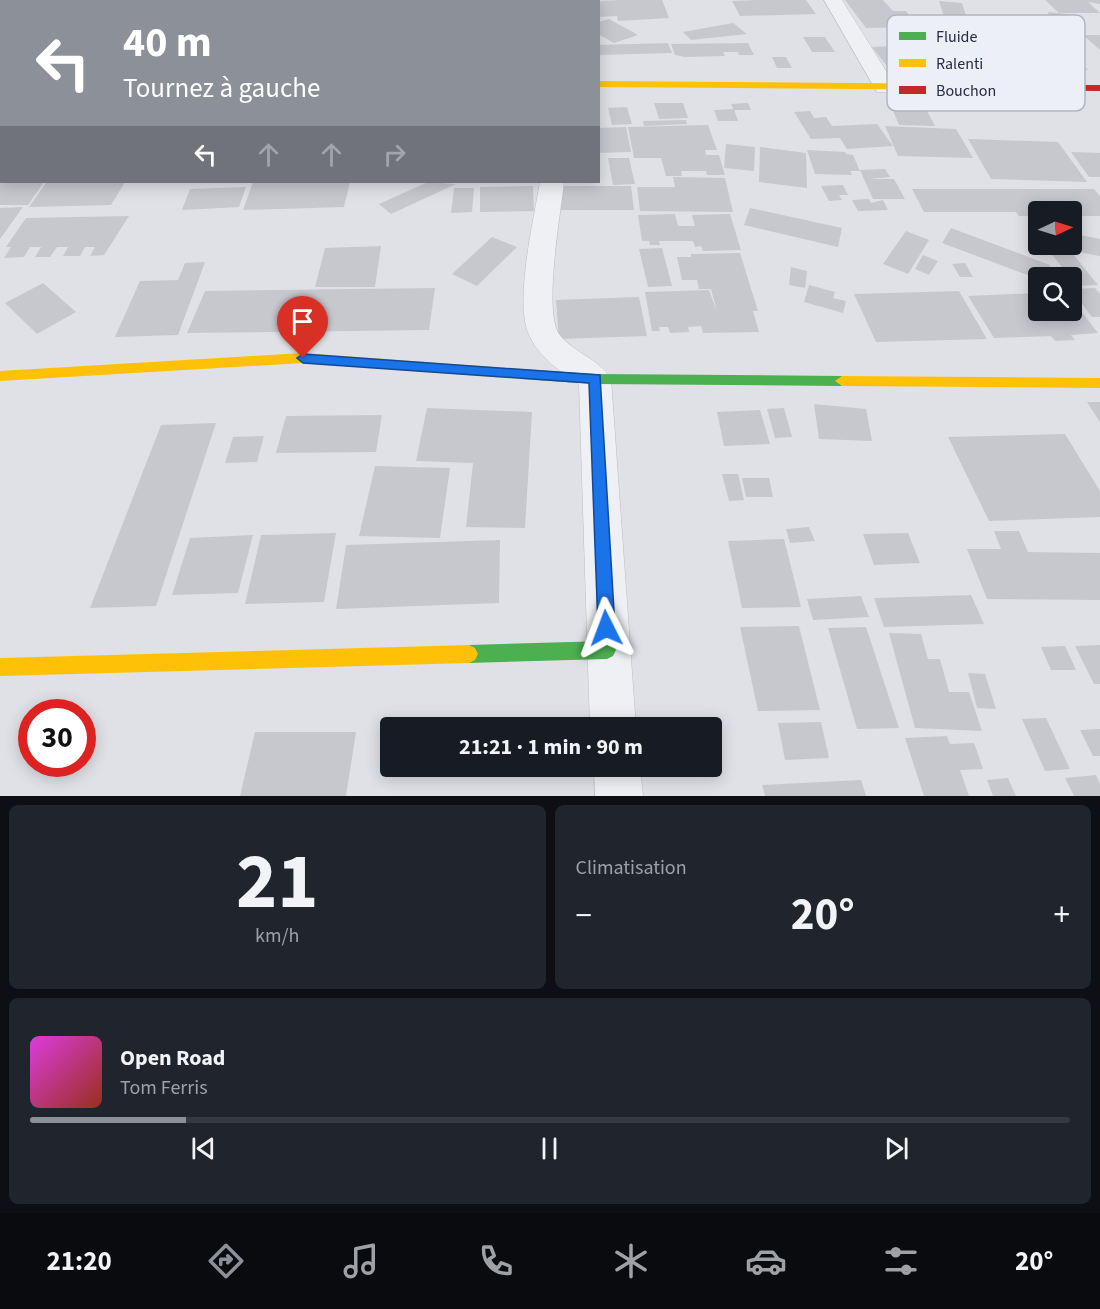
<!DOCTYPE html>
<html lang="fr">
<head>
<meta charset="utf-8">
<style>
  :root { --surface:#171b24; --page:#20242c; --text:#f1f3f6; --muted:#9ea1a6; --line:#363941; --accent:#8c9099 }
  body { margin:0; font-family:"Source Sans 3",sans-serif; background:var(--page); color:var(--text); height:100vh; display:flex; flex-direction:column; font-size:22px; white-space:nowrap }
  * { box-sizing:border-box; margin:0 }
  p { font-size:20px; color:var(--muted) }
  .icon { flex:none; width:33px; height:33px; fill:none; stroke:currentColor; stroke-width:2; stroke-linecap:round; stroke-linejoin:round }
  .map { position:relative; height:796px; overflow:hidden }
  .details { display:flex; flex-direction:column; gap:9px; padding:9px; background:#0d0f14; flex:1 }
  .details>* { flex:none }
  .hud { position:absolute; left:0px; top:0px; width:600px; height:183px; box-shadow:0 3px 15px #0003; background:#8c9099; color:#fff; overflow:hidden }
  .needle { width:39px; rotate:86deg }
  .tools { position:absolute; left:1028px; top:201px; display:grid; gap:12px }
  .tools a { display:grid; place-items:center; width:54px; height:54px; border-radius:6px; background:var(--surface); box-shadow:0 3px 15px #0003; font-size:30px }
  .speed { position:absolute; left:18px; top:699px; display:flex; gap:12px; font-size:30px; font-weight:700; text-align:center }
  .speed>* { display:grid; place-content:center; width:78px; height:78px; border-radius:50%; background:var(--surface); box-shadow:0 3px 15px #0003; line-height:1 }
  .speed .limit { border:9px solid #d22; background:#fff; color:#111 }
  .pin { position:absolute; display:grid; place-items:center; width:51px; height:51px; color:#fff; margin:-62px -26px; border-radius:50% 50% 50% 0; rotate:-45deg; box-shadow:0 0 6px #0007 }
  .pin .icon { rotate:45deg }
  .me { position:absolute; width:66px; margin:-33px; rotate:357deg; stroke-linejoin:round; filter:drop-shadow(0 0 4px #0008) }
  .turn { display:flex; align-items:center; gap:21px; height:126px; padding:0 24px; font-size:27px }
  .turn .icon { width:78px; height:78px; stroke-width:2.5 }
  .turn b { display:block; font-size:42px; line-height:51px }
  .lanes { display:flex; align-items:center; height:57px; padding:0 24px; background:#0003; justify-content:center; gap:30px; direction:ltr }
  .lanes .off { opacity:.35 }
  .big { font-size:45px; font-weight:700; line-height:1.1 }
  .details .card { flex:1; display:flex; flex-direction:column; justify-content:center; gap:9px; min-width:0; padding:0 21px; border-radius:9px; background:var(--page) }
  .details .dial { align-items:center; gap:0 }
  .dial b { font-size:78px; line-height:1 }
  .song { display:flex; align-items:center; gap:18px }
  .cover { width:72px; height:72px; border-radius:9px; background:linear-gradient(135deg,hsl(300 70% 55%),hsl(10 70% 35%)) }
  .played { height:6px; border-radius:3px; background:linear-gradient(90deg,var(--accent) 15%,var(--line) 15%) }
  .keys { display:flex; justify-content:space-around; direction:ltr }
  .heat { display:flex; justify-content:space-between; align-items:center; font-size:33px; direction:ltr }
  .details .tiles { flex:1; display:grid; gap:9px; grid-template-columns:1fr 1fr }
  .card:last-child { grid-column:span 2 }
  .trip { position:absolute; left:380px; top:717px; width:342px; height:60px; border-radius:6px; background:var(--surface); box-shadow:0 3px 15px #0003; font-weight:700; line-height:60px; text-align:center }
  .menu { display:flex; height:96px; justify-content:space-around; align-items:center; background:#090b0e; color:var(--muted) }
  .menu .icon { width:42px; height:42px }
  .menu .on { color:var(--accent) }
  .menu b { font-size:27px; color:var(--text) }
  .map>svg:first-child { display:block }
</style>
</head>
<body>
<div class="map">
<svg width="1100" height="796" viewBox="0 0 1100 796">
  <rect width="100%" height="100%" fill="#e0e1e6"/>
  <g fill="#c7c8ce" fill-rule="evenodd">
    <path d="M 619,0 L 662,0 L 669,18 L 618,21 L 617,16 L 598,17 L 598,1 Z"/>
    <path d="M 757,0 L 806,0 L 816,14 L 740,16 L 732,1 Z"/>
    <path d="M 845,0 L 883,0 L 893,11 L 906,11 L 919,27 L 866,28 Z"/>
    <path d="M 1045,0 L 1100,0 L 1100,4 L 1088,2 L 1100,13 L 1059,13 Z"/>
    <path d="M 939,1 L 962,3 L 968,22 L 955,20 L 957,28 L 947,27 Z"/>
    <path d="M 1048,12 L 1076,15 L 1080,30 L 1052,26 Z"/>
    <path d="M 609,19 L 638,35 L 614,43 L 598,34 L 598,22 Z"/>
    <path d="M 1015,20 L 1023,27 L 1042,26 L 1065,45 L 1038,47 L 1042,50 L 1068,50 L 1088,70 L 989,71 L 979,68 L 975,64 L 980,63 L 974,55 L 1000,55 L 992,47 L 969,48 L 952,30 L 979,31 L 977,29 L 1007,27 L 1000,21 ZM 1019,46 L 1024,50 L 1035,50 L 1045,57 L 1019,56 L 1010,47 Z"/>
    <path d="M 733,23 L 747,34 L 691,40 L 683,32 Z"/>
    <path d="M 1083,35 L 1100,35 L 1100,50 Z"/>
    <path d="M 803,37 L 825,37 L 835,52 L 812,52 Z"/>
    <path d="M 668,43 L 672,53 L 598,55 L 598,45 Z"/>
    <path d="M 748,43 L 754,55 L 739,55 L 738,52 L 723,52 L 725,56 L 685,57 L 675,55 L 671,44 Z"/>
    <path d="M 894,46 L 902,60 L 908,64 L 886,65 L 872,47 Z"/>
    <path d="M 772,57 L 786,57 L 792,68 L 777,68 Z"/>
    <path d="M 654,103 L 683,103 L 688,118 L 659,119 Z"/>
    <path d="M 748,103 L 751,110 L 734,110 L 731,104 Z"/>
    <path d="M 891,106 L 925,107 L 935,126 L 899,125 Z"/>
    <path d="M 627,107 L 632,124 L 612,125 L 608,108 Z"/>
    <path d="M 734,109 L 738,121 L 718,121 L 714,110 Z"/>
    <path d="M 810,111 L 814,118 L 826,117 L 832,126 L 877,124 L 893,146 L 847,149 L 840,138 L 811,139 L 794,112 Z"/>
    <path d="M 686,120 L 687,124 L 644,126 L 643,121 Z"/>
    <path d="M 708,125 L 717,150 L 705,150 L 706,155 L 719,155 L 725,175 L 707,175 L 706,171 L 681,171 L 682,176 L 666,176 L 661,158 L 634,158 L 628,127 Z"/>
    <path d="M 885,126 L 956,129 L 973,158 L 898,156 Z"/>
    <path d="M 626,127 L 631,152 L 598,153 L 598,128 Z"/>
    <path d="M 968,139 L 1058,142 L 1087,182 L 991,179 Z"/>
    <path d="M 726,144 L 755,147 L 754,171 L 724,168 Z"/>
    <path d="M 760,147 L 806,153 L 807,188 L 759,182 Z"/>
    <path d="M 807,150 L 845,152 L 846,154 L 853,155 L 860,171 L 850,171 L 852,175 L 815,174 Z"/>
    <path d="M 1071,152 L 1100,153 L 1100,177 L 1089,177 Z"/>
    <path d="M 608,158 L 629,158 L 635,184 L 613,185 Z"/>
    <path d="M 885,169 L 890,177 L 869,179 L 894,179 L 905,199 L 873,199 L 860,170 Z"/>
    <path d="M 673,177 L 725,178 L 733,212 L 640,211 L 637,187 L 675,187 Z"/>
    <path d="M 0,182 L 44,182 L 28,205 L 0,205 Z"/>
    <path d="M 108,182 L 125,182 L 111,205 L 29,207 L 46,183 Z"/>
    <path d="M 253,182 L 350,182 L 344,207 L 243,210 Z"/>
    <path d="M 428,182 L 456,184 L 391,214 L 379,204 Z"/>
    <path d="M 843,185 L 848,195 L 839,195 L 842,200 L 829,201 L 821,186 Z"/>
    <path d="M 533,186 L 534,211 L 480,212 L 480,187 Z"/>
    <path d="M 558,186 L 631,186 L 634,210 L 558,210 Z"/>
    <path d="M 246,187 L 239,207 L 182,210 L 190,189 Z"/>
    <path d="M 454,188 L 474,188 L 472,212 L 451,213 Z"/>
    <path d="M 912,189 L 1094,189 L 1100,196 L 1100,216 L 1071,216 L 1071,212 L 1038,212 L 1038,216 L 1019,216 L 1016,212 L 924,212 Z"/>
    <path d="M 869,199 L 871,203 L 883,200 L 888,210 L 858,211 L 852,200 Z"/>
    <path d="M 23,207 L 0,239 L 0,208 Z"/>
    <path d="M 750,208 L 842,228 L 838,247 L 744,225 Z"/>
    <path d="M 675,214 L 678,226 L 695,226 L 692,215 L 730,214 L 741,250 L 703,251 L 701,246 L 695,247 L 693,241 L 659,241 L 660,245 L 650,245 L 649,241 L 642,241 L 638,215 Z"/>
    <path d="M 129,216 L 104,255 L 90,256 L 95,247 L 85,247 L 80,256 L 63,256 L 68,247 L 57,247 L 50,257 L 35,257 L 41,247 L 30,247 L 24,257 L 4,258 L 11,247 L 6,247 L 26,218 Z"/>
    <path d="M 951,228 L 1050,265 L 1044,278 L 1038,279 L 942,243 Z"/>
    <path d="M 906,231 L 929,240 L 908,274 L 883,264 Z"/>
    <path d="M 1071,233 L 1100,239 L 1100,256 L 1073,251 Z"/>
    <path d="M 492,237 L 517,247 L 477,286 L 452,274 Z"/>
    <path d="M 1043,244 L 1065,244 L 1098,285 L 1075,286 L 1071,278 Z"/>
    <path d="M 381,246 L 375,287 L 315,287 L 325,248 Z"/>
    <path d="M 662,248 L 672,286 L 648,287 L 639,249 Z"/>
    <path d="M 740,253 L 758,311 L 753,311 L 759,332 L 703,333 L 701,326 L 688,327 L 689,332 L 670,333 L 668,327 L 659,327 L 660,331 L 652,331 L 645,292 L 709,290 L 717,312 L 711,289 L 699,289 L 697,280 L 682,280 L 677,257 L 691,257 L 691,254 Z"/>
    <path d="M 923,255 L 938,261 L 929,275 L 915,269 Z"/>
    <path d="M 205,262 L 178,335 L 115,337 L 140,281 L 178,280 L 185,263 Z"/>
    <path d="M 965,263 L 973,277 L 960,277 L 952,264 Z"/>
    <path d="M 791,267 L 807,271 L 805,288 L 789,285 Z"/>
    <path d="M 43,283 L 76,312 L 37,334 L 5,303 Z"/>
    <path d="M 809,285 L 835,292 L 833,298 L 846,301 L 843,313 L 804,302 Z"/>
    <path d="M 435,288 L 429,330 L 187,333 L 205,291 Z"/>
    <path d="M 1095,288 L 1100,294 L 1100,317 L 1092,317 L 1071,289 Z"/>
    <path d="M 959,291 L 987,339 L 876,342 L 854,294 Z"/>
    <path d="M 1038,293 L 1038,310 L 1071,310 L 1071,298 L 1098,333 L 1071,335 L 1075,340 L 1055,341 L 1051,336 L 994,338 L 968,296 Z"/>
    <path d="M 639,297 L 647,336 L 559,339 L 556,300 Z"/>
    <path d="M 1087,402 L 1100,402 L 1100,422 Z"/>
    <path d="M 814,404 L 866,409 L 872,441 L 819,439 Z"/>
    <path d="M 427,408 L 532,412 L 525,528 L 466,527 L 473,463 L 416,461 Z"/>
    <path d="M 784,408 L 792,437 L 775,438 L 767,409 Z"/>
    <path d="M 760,410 L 770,444 L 724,446 L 717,412 Z"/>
    <path d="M 382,415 L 376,452 L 276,453 L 286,416 Z"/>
    <path d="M 216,423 L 156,606 L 90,608 L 161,425 Z"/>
    <path d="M 1065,434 L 1100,491 L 1100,517 L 989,521 L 948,437 Z"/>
    <path d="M 264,436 L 257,462 L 225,463 L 233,437 Z"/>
    <path d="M 375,466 L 450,468 L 440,538 L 359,536 Z"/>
    <path d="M 722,474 L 738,474 L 744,500 L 729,501 Z"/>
    <path d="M 742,478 L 769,478 L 773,497 L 746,497 Z"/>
    <path d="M 809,527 L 815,541 L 790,543 L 786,529 Z"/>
    <path d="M 994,531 L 1019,531 L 1028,552 L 1100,553 L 1100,600 L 987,599 L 967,549 L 1001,549 Z"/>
    <path d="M 336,533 L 324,602 L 245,604 L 261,535 Z"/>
    <path d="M 908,533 L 920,563 L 874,565 L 863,534 Z"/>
    <path d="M 253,535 L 238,593 L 172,595 L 190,538 Z"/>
    <path d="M 784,539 L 801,607 L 742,608 L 728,541 Z"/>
    <path d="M 500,540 L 499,603 L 336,609 L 346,545 Z"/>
    <path d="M 971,595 L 984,624 L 884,627 L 874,598 Z"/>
    <path d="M 861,596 L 869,617 L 813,620 L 807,599 Z"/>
    <path d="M 799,626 L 820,710 L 758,711 L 740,627 Z"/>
    <path d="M 866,627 L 899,728 L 857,729 L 828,628 Z"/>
    <path d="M 889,633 L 921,634 L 928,659 L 940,659 L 949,692 L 969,692 L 982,731 L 915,728 Z"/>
    <path d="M 1100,645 L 1100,684 L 1094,684 L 1075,646 Z"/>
    <path d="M 1065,646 L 1076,670 L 1051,670 L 1041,647 Z"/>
    <path d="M 968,673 L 985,674 L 996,709 L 977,708 Z"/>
    <path d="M 1046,718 L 1070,769 L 1045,771 L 1022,719 Z"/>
    <path d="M 821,722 L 829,758 L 785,760 L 778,723 Z"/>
    <path d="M 1100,729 L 1100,756 L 1093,756 L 1080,730 Z"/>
    <path d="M 255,732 L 356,732 L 346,796 L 240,796 Z"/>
    <path d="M 947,736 L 950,744 L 974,743 L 983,769 L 960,770 L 969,796 L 924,796 L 905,738 Z"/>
    <path d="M 476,766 L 510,766 L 510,772 L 476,773 Z"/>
    <path d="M 1096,775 L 1100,784 L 1100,796 L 1074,796 L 1065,778 Z"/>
    <path d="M 1008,778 L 1016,796 L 993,796 L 987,780 Z"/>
    <path d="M 861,780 L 866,796 L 765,796 L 762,785 Z"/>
  </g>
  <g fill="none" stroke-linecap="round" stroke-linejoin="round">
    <g stroke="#bdbec4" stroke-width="1">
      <g id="street">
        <path d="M 824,0 L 842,0 L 896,87 L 893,92 L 877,92 Z"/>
        <path d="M 540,182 L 564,182 C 561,212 543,311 559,334 C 573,353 600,359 611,379 L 636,728 L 590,728 L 579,384 C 560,371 541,359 530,337 C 513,305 534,219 540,182 Z"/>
        <path d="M 594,766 L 640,766 L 643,796 L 595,796 Z"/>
      </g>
    </g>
    <use href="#street" fill="#eff0f3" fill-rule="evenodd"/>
    <g fill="#4caf50" fill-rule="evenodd">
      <path d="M 521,369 L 595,374 L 842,376 L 849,381 L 842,386 L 595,384 L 521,379 L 514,374 Z"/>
      <path d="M 607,641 L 613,644 L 616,650 L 613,656 L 607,659 L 469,663 L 463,660 L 460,654 L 463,648 L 469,645 Z"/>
    </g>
    <g fill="#ffc107" fill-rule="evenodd">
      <rect x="0" y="76" width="2" height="6"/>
      <path d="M 598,81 L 980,84 L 984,87 L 980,90 L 598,87 Z"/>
      <path d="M 303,353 L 521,369 L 528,374 L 521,379 L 303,363 L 0,381 L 0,371 Z"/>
      <path d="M 842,376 L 1100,378 L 1100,388 L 842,386 L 835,381 Z"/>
      <path d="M 469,645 L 475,648 L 478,654 L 475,660 L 469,663 L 0,676 L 0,658 Z"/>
    </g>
    <path fill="#c62828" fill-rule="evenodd" d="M 977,85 L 1100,85 L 1100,91 L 980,90 L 977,89 Z"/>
  </g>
  <path fill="#1a73e8" stroke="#114b97" stroke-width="1.5" d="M 303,354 L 600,375 L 615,628 L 612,634 L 606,636 L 600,634 L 598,628 L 589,383 L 303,363 L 297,358 Z"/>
  <rect x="887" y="15" width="198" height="96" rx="9" fill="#edeff6" stroke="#b1b4c0" stroke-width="1.5"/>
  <rect x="899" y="32" width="27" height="8" fill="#4caf50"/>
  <rect x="899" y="59" width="27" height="8" fill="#ffc107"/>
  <rect x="899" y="86" width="27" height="8" fill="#c62828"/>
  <g font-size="16" fill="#252b41">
    <text x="936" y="42">Fluide</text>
    <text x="936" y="69">Ralenti</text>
    <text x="936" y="96">Bouchon</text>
  </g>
</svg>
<div class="tools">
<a><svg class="needle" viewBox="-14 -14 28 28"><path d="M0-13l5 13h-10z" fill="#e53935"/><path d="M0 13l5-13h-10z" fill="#9ea1a6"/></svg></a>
<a><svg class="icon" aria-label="search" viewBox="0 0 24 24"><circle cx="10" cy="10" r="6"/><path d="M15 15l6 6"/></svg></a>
</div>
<div class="speed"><div class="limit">30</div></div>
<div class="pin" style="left:303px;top:358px;background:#d93025"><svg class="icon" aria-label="arrive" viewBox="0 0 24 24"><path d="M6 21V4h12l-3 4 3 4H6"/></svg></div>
<svg class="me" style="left:606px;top:628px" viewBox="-20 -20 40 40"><path d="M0-17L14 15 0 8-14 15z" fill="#1a73e8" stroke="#fff" stroke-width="4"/></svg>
<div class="trip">21:21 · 1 min · 90 m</div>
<div class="hud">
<div class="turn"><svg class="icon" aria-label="left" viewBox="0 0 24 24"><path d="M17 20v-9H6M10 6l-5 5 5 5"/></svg><div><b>40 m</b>Tournez à gauche</div></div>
<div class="lanes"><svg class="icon" aria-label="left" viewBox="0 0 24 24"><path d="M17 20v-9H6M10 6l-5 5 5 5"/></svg><svg class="icon off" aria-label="ahead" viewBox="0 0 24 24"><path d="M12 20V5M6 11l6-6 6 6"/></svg><svg class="icon off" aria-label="ahead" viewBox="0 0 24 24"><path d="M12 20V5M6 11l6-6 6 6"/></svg><svg class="icon off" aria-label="right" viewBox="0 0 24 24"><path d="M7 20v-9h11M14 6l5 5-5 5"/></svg></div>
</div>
</div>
<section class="details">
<div class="tiles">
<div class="card dial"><b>21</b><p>km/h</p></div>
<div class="card"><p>Climatisation</p>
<div class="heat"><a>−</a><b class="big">20°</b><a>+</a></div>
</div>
<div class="card">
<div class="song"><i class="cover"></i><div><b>Open Road</b><p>Tom Ferris</p></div></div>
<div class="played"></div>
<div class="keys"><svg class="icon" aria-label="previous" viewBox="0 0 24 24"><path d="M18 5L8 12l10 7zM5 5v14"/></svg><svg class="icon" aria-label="pause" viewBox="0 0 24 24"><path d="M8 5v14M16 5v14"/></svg><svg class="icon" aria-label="next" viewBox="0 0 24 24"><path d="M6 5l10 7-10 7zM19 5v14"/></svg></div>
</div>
</div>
</section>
<nav class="menu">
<b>21:20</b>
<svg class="icon on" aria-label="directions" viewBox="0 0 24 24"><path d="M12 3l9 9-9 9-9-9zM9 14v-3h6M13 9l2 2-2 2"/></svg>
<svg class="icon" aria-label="music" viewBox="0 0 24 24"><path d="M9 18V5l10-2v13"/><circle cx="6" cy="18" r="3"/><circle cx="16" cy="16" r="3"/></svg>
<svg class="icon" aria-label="phone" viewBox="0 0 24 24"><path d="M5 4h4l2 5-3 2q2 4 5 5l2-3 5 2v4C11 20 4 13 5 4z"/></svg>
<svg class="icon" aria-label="climate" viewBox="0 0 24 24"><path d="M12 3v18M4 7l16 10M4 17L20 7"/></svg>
<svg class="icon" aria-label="car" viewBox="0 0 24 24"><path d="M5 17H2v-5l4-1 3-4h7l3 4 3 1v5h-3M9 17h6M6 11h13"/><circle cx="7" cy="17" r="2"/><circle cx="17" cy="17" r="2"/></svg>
<svg class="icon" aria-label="filters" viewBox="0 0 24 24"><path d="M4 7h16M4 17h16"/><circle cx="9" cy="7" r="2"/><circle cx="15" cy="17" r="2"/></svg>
<b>20°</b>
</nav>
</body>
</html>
